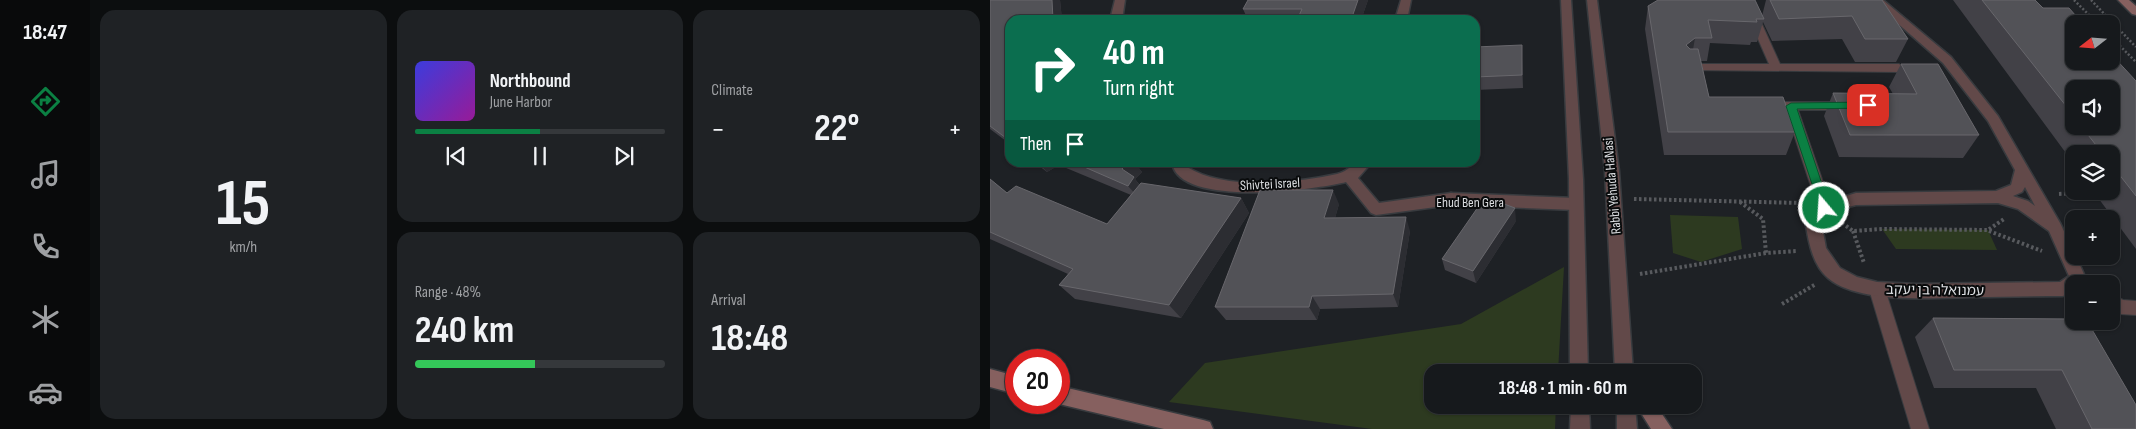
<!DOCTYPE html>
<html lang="en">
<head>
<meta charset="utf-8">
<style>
  :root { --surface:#16191c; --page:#1f2225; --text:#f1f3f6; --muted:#9ea0a3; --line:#35383b; --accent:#0b8043 }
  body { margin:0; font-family:"Sofia Sans Condensed","Noto Sans Hebrew",sans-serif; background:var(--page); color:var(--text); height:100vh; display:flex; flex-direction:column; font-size:19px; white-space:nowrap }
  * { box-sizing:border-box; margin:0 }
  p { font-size:16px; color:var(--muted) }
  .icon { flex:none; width:28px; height:28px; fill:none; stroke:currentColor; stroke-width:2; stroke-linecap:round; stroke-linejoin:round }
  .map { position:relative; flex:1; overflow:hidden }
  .details { display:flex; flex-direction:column; gap:10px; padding:10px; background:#0c0e0f; width:900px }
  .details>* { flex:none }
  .hud { position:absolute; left:15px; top:15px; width:475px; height:152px; border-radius:15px; box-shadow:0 1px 4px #0004,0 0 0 1px var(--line); background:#0b6e4f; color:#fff; overflow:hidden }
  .needle { width:32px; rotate:253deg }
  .tools { position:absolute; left:1075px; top:15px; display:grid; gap:10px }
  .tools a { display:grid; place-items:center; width:55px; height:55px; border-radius:10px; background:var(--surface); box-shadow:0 1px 4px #0004,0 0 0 1px var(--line); font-size:25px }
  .speed { position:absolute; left:15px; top:349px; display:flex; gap:10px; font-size:25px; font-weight:700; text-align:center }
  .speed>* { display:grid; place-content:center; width:65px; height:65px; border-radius:50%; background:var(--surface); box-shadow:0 1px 4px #0004,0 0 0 1px var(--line); line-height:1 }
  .speed .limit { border:8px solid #d22; background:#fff; color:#111 }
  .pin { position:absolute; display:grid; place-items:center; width:42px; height:42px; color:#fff; margin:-21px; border-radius:10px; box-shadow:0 2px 8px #0006 }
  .me { position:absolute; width:55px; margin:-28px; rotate:342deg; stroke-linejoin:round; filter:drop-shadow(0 0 4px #0008) }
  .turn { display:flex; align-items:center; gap:18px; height:105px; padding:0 15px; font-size:22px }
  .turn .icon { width:65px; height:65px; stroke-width:2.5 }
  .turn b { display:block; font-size:35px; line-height:42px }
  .then { display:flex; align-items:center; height:48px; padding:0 15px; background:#0003; gap:10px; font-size:19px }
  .big { font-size:38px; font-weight:700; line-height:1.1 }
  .details .card { flex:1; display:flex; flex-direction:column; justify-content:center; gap:8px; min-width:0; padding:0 18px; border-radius:15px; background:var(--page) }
  .details .dial { align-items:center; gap:0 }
  .dial b { font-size:65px; line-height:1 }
  .song { display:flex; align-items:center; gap:15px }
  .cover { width:60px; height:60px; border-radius:8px; background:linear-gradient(135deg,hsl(240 70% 55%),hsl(300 70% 35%)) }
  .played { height:5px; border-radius:2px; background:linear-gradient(90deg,var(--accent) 50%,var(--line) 50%) }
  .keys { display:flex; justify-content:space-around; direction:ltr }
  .heat { display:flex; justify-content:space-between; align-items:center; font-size:28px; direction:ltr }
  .charge { height:8px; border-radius:4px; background:linear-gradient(90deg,#34c759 48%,var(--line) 0) }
  .details .tiles { flex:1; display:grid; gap:10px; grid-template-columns:repeat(3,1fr) }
  .card:first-child { grid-row:span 2 }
  .trip { position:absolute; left:434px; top:364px; width:278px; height:50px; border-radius:15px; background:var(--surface); box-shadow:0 1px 4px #0004,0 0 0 1px var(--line); font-weight:700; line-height:50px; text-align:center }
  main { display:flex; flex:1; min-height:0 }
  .dock { display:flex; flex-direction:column; width:90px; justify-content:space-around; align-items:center; background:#090a0b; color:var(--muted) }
  .dock .icon { width:35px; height:35px }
  .dock .current { color:var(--accent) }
  .dock b { font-size:22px; color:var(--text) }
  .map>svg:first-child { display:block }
</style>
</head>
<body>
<main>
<nav class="dock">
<b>18:47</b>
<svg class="icon current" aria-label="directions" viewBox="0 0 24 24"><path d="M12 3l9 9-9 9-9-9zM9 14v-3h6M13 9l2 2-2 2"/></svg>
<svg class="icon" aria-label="music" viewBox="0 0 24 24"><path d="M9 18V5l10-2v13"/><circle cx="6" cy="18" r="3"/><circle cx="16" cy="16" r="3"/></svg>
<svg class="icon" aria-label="phone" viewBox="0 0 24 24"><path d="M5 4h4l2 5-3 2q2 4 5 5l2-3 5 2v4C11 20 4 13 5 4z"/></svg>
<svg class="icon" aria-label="climate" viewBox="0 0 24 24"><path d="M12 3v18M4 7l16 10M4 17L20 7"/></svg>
<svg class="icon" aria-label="car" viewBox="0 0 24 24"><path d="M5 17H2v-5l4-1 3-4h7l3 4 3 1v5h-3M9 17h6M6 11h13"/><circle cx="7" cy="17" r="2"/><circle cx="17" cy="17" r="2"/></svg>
</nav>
<section class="details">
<div class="tiles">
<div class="card dial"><b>15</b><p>km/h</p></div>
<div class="card">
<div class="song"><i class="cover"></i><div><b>Northbound</b><p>June Harbor</p></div></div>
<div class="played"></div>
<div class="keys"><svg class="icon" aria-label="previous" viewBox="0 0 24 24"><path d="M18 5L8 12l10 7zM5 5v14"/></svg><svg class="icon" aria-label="pause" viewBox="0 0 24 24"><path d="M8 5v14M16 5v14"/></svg><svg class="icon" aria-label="next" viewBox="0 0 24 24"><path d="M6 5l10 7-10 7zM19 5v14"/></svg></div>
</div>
<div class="card"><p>Climate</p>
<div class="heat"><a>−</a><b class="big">22°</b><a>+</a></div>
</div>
<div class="card"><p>Range · 48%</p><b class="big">240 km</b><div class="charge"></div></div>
<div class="card"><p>Arrival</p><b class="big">18:48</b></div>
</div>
</section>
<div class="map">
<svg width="1146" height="429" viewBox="0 0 1146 429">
  <rect width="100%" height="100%" fill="#1e2125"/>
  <g fill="#2d3a20">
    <path d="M 680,215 L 748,217 L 752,249 L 711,262 L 683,253 Z"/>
    <path d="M 892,229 L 998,230 L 1007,250 L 906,249 Z"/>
    <path d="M 574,267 L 568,372 L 442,372 L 442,405 L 566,405 L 565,429 L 382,429 L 179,402 L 215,363 L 471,324 Z"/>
  </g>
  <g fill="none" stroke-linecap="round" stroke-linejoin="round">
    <g stroke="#383b3f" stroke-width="2">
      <g id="service">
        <path d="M 751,0 L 761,0 L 790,64 L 909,64 L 915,68 L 909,72 L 696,70 L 694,68 L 696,66 L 700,64 L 779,64 Z"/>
        <path d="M 779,102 L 857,102 L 863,106 L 857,110 L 808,110 L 842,208 L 840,212 L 835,213 L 830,212 L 828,208 L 796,110 L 775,109 L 773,106 L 775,103 Z"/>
        <path d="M 887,283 L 892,284 L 895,289 L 939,429 L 921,429 L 879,289 L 882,284 Z"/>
        <path d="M 1121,294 L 1133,300 L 1146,301 L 1146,315 L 1130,314 L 1121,309 Z"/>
      </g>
    </g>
    <g stroke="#383b3f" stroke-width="3">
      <path id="pedestrian" d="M 461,193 L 586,198 L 591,200 L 593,204 L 591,208 L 586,210 L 461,205 L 456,203 L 454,199 L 456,195 Z"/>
    </g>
    <g stroke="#383b3f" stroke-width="3">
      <g id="minor">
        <path d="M 125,0 L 135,0 L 132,20 L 120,20 Z"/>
        <path d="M 411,0 L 421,0 L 417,20 L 405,20 Z"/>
        <path d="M 881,0 L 893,0 L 961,57 L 1008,116 L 1070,223 L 1084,252 L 1084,256 L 1086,256 L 1096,279 L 1094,284 L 1084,284 L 1084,291 L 1073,296 C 1042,296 1012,297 981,297 C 943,298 868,304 838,278 C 823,265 819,244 816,226 L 830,204 L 866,193 L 1006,191 L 1021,185 L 1025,170 L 998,121 L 953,63 ZM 1035,187 L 1045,206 L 1038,201 L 1023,196 L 1032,192 ZM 1008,203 L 1028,209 L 1059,231 L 1079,276 L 1070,282 L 926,284 L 887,282 L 867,277 L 850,268 L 836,248 L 832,226 L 840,212 L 866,205 Z"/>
        <path d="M 182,162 L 196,162 L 197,167 C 235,191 305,183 347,174 C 356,172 359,167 367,163 C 370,161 378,162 382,162 L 368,178 L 389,203 L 461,193 L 466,195 L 468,199 L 466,203 L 461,205 L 386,215 L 381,213 L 356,182 C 325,190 187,208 182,162 Z"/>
      </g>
    </g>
    <g stroke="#383b3f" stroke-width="3">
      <g id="tertiary">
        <path d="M 571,0 L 581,0 L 593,179 L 598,372 L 580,372 L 579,179 Z"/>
        <path d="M 597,0 L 607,0 L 629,171 L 643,372 L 625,372 L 615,171 Z"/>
        <path d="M 581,405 L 599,405 L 600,429 L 580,429 Z"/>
        <path d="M 627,405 L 645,405 L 647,429 L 627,429 Z"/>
      </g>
    </g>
    <g stroke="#383b3f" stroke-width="3">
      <g id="secondary">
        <path d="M 1128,0 L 1139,0 L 1146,6 L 1146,15 L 1142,14 Z"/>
        <path d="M 0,369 L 26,376 L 26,394 L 0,387 Z"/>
        <path d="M 69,386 L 213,420 L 220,422 L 223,429 L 174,429 L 69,404 L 66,402 L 69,402 Z"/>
        <path d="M 646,405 L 666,405 L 682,429 L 661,429 Z"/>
      </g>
    </g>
    <g stroke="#585a5e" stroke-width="2.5" stroke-dasharray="2 2" stroke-linecap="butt">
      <path d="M 1084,0 L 1108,24"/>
      <path d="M 1101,0 L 1146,47"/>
      <path d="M 1100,16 L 1124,16"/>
      <path d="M 1121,37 L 1146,62"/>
    </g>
    <g stroke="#585a5e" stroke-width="4" stroke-dasharray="2.5 2.5" stroke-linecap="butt">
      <path d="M 1069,194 L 1108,192"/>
      <path d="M 644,199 L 812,203"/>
      <path d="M 750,202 L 773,219 L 776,253"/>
      <path d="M 852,223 L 863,231 L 892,229 L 998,230 L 1014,219"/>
      <path d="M 863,231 L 874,263"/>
      <path d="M 999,231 L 1052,251"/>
      <path d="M 650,274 L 776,253 L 807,251"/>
      <path d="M 792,304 L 826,284"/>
    </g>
    <use href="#service" fill="#624949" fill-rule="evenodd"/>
    <use href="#pedestrian" fill="#624949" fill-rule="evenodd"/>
    <use href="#minor" fill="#624949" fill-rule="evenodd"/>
    <use href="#tertiary" fill="#624949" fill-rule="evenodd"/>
    <use href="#secondary" fill="#86605f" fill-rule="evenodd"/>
  </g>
  <g fill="#424147" fill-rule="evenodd">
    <path d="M 0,0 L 70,0 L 72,20 L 20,20 L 20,144 L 0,129 Z"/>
    <path d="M 258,0 L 378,0 L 371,20 L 258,20 L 253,9 Z"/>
    <path d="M 776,0 L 892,0 L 918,39 L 906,62 L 865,62 L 852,39 L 782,41 L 773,22 L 767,42 L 761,42 L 760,45 L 720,43 L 717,61 L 711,61 L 719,97 L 805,132 L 796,155 L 674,155 L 655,29 L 658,6 L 772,16 Z"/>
    <path d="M 963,0 L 1045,0 L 1053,8 L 1146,81 L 1146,249 L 1103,191 L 1121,191 L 1121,154 L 1084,154 L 1084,164 ZM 1084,89 L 1121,126 L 1084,126 Z"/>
    <path d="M 485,47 L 532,58 L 533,88 L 485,90 Z"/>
    <path d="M 911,64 L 989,135 L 973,158 L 849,157 L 834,116 L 843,93 L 903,94 L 899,87 Z"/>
    <path d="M 44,162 L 144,162 L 152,172 L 145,179 L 149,184 L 251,198 L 259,213 L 191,318 L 85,299 L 69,285 L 78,274 L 0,239 L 0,179 L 17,193 L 117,224 L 141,195 L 69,165 L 57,172 Z"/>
    <path d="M 349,204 L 345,218 L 420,231 L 408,307 L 330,309 L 327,320 L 236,320 L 225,307 Z"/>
    <path d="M 526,221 L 486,283 L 455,270 L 452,259 Z"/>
    <path d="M 943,318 L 1084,319 L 1146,429 L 1066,429 L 1046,388 L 944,388 L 925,337 Z"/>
  </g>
  <g fill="#2c2d32">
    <path d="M 62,0 L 70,0 L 72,20 L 63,20 Z"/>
    <path d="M 368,0 L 378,0 L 371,20 L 361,20 Z"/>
    <path d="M 705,38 L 701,61 L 696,45 Z"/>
    <path d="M 48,162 L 67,162 L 69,165 L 57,172 Z"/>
    <path d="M 139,162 L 144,162 L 152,172 L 145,179 L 153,190 L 149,198 L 138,186 L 132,169 Z"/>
    <path d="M 343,190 L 349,204 L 341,232 L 334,218 Z"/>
    <path d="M 251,198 L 259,213 L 191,318 L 179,305 Z"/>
    <path d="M 525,208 L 526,221 L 486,283 L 483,271 Z"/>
    <path d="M 416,217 L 420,231 L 408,307 L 403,294 Z"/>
    <path d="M 322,296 L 330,309 L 327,320 L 319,307 Z"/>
  </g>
  <g fill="#525257" stroke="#68676c">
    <path d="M 0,0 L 62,0 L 63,20 L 20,20 L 20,141 L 0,126 Z"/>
    <path d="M 258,0 L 368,0 L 361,20 L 307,20 L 312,9 L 253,9 Z"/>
    <path d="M 668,0 L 765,0 L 774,19 L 766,19 L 767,22 L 718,20 L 722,38 L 705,38 L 696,45 L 700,49 L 708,49 L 719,97 L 793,97 L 805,132 L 678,132 L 658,6 Z"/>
    <path d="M 780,0 L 892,0 L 918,39 L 875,39 L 862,16 L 789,19 Z"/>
    <path d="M 992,0 L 1045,0 L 1053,8 L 1079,8 L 1093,24 L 1084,24 L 1084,61 L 1121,61 L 1121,54 L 1146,81 L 1146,196 L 1121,164 L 1121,154 L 1113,154 L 1091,126 L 1121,126 L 1121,89 L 1084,89 L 1084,116 Z"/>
    <path d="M 532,45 L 532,75 L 485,77 L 485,47 Z"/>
    <path d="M 911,64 L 948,64 L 989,135 L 860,135 L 843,93 L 927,94 Z"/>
    <path d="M 83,162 L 139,162 L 132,169 L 144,177 L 138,186 Z"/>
    <path d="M 0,179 L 17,193 L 26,186 L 117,224 L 151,183 L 251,198 L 179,305 L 69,285 L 83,269 L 0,232 Z"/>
    <path d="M 270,190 L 343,190 L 334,218 L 416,217 L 403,294 L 322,296 L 319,307 L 225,307 Z"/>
    <path d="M 495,197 L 525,208 L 483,271 L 452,259 Z"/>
    <path d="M 943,318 L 1084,319 L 1084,321 L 1097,321 L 1146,405 L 1146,429 L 1102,429 L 1072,370 L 964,370 Z"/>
  </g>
  <path fill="#0b8043" stroke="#07532c" d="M 878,102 L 883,105 L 882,108 L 807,109 L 840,208 L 834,212 L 831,211 L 796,106 L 801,103 Z"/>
  <g text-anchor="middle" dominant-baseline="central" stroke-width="4" stroke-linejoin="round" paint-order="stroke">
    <g font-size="14" fill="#dbdde0" stroke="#090b0c">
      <text transform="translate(280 184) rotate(-3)">Shivtei Israel</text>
      <text transform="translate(622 186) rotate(-95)">Rabbi Yehuda HaNasi</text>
      <text x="480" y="202">Ehud Ben Gera</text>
      <text transform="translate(945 290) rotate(1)">עמנואלה בן יעקב</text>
    </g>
  </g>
</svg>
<div class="tools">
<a><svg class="needle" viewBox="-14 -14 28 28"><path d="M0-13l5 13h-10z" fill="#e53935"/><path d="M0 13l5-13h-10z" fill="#9ea0a3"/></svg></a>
<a><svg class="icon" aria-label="sound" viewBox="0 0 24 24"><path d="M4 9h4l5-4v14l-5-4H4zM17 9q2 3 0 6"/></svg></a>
<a><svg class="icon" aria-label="layers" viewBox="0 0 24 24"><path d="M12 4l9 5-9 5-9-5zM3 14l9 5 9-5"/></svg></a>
<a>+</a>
<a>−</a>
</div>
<div class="speed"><div class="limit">20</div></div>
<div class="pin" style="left:878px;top:105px;background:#d93025"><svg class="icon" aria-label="arrive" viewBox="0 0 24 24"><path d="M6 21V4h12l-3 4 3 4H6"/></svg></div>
<svg class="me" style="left:834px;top:208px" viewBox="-20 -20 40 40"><circle r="17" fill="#0b8043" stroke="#fff" stroke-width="3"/><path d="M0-11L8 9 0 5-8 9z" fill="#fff"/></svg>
<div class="trip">18:48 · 1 min · 60 m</div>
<div class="hud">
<div class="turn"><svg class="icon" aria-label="right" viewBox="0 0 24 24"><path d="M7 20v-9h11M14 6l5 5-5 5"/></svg><div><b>40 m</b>Turn right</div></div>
<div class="then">Then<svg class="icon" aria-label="arrive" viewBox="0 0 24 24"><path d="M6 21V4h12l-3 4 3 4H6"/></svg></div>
</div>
</div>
</main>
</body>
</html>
